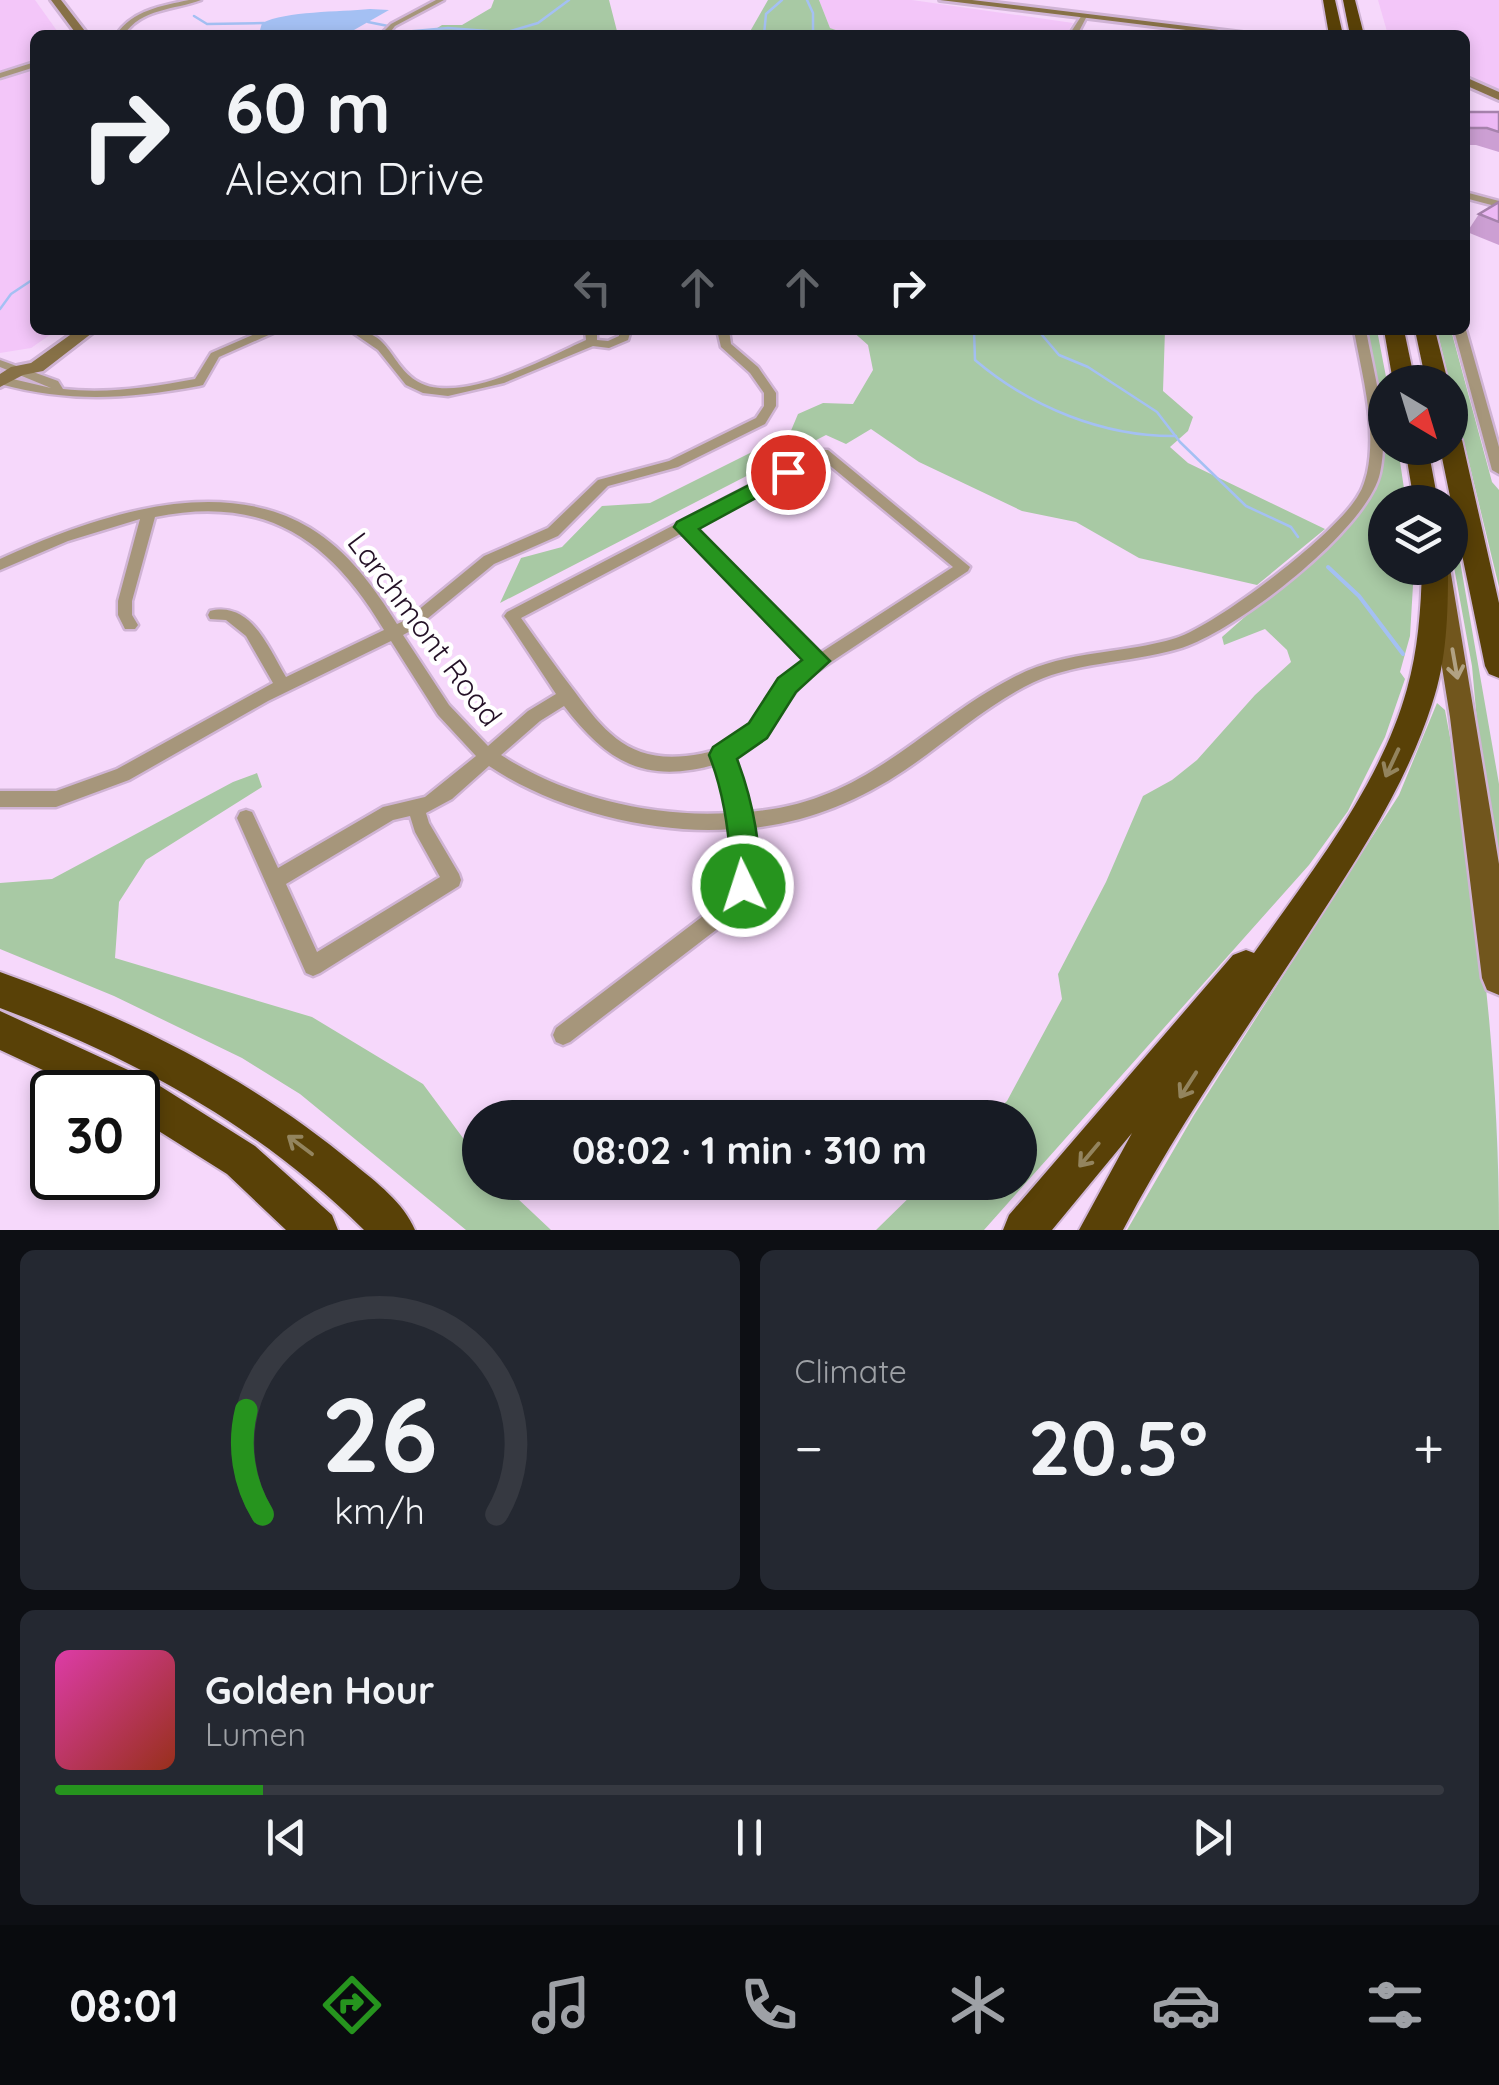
<!DOCTYPE html>
<html lang="en">
<head>
<meta charset="utf-8">
<style>
  :root { --surface:#171b24; --page:#242831; --text:#f1f3f6; --muted:#9ea1a6; --line:#363941; --accent:#26941e }
  body { margin:0; font-family:Quicksand,sans-serif; background:var(--page); color:var(--text); height:100vh; display:flex; flex-direction:column; font-size:38px; white-space:nowrap }
  * { box-sizing:border-box; margin:0 }
  p { font-size:32px; color:var(--muted) }
  .icon { flex:none; width:55px; height:55px; fill:none; stroke:currentColor; stroke-width:2; stroke-linecap:round; stroke-linejoin:round }
  .map { position:relative; height:1230px; overflow:hidden }
  .drawer { display:flex; flex-direction:column; gap:20px; padding:20px; background:#0d0f14; flex:1 }
  .drawer>* { flex:none }
  .guide { position:absolute; left:30px; top:30px; width:1440px; height:305px; border-radius:15px; box-shadow:0 5px 15px #0003; background:#171b24; color:var(--text); overflow:hidden }
  .needle { width:65px; rotate:142deg }
  .controls { position:absolute; left:1368px; top:365px; display:grid; gap:20px }
  .controls a { display:grid; place-items:center; width:100px; height:100px; border-radius:50%; background:var(--surface); box-shadow:0 5px 15px #0003; font-size:50px }
  .speed { position:absolute; left:30px; top:1070px; display:flex; gap:20px; font-size:50px; font-weight:700; text-align:center }
  .speed>* { display:grid; place-content:center; width:130px; height:130px; border-radius:50%; background:var(--surface); box-shadow:0 5px 15px #0003; line-height:1 }
  .speed .limit { border:5px solid #111; border-radius:15px; background:#fff; color:#111 }
  .pin { position:absolute; display:grid; place-items:center; width:85px; height:85px; color:#fff; margin:-42px; border:5px solid #fff; border-radius:50%; box-shadow:0 2px 10px #0007 }
  .me { position:absolute; width:110px; margin:-55px; rotate:356deg; stroke-linejoin:round; filter:drop-shadow(0 0 8px #0008) }
  .turn { display:flex; align-items:center; gap:35px; height:210px; padding:0 30px; font-size:45px }
  .turn .icon { width:130px; height:130px; stroke-width:2.5 }
  .turn b { display:block; font-size:70px; line-height:85px }
  .lanes { display:flex; align-items:center; height:95px; padding:0 30px; background:#0003; justify-content:center; gap:50px; direction:ltr }
  .lanes .off { opacity:.35 }
  .big { font-size:75px; font-weight:700; line-height:1.1 }
  .drawer .tile { flex:1; display:flex; flex-direction:column; justify-content:center; gap:15px; min-width:0; padding:0 35px; border-radius:15px; background:var(--page) }
  .drawer .dial { align-items:center; gap:0 }
  .dial svg { height:260px; overflow:visible; fill:none; stroke:var(--line); stroke-width:7; stroke-linecap:round; text-anchor:middle }
  .dial text { fill:var(--text); stroke:none }
  .song { display:flex; align-items:center; gap:30px }
  .cover { width:120px; height:120px; border-radius:15px; background:linear-gradient(135deg,hsl(320 70% 55%),hsl(10 70% 35%)) }
  .played { height:10px; border-radius:5px; background:linear-gradient(90deg,var(--accent) 15%,var(--line) 15%) }
  .keys { display:flex; justify-content:space-around; direction:ltr }
  .heat { display:flex; justify-content:space-between; align-items:center; font-size:55px; direction:ltr }
  .drawer .tiles { flex:1; display:grid; gap:20px; grid-template-columns:1fr 1fr }
  .tile:last-child { grid-column:span 2 }
  .trip { position:absolute; left:462px; top:1100px; width:575px; height:100px; border-radius:50px; background:var(--surface); box-shadow:0 5px 15px #0003; font-weight:700; line-height:100px; text-align:center }
  .tabs { display:flex; height:160px; justify-content:space-around; align-items:center; background:#090b0e; color:var(--muted) }
  .tabs .icon { width:70px; height:70px }
  .tabs .on { color:var(--accent) }
  .tabs b { font-size:45px; color:var(--text) }
  .map>svg:first-child { display:block }
</style>
</head>
<body>
<div class="map">
<svg width="1499" height="1230" viewBox="0 0 1499 1230">
  <rect width="100%" height="100%" fill="#f6d8fb"/>
  <g fill="#f3c6f9">
    <path d="M 0,0 L 35,0 L 60,35 L 35,35 L 35,60 L 0,72 Z"/>
    <path d="M 819,0 L 912,0 L 1073,23 L 1066,35 L 940,30 L 941,35 L 850,35 L 830,28 Z"/>
    <path d="M 1378,0 L 1499,0 L 1499,89 L 1465,75 L 1465,35 L 1388,35 Z"/>
    <path d="M 35,68 L 35,330 L 57,330 L 31,348 L 0,353 L 0,81 Z"/>
  </g>
  <g fill="#a8c9a4">
    <path d="M 494,0 L 609,0 L 618,35 L 402,35 L 426,35 L 442,25 L 462,25 L 491,8 Z"/>
    <path d="M 768,0 L 819,0 L 830,28 L 850,35 L 748,35 Z"/>
    <path d="M 851,330 L 1165,330 L 1163,391 L 1193,417 L 1188,431 L 1170,447 L 1188,463 L 1325,529 L 1257,585 L 1139,558 L 1076,522 L 1022,511 L 919,462 L 871,429 L 846,444 L 826,435 L 500,603 L 521,558 L 562,547 L 602,506 L 650,503 L 790,433 L 798,414 L 823,403 L 853,404 L 873,370 L 868,345 Z"/>
    <path d="M 1364,330 L 1377,330 L 1387,382 L 1385,448 L 1398,448 L 1406,502 L 1385,502 L 1385,568 L 1414,568 L 1410,636 L 1400,672 L 1405,679 L 1385,737 L 1348,811 L 1309,865 L 984,1230 L 876,1230 L 924,1183 L 1020,1182 L 1020,1118 L 990,1117 L 1007,1101 L 1062,999 L 1058,974 L 1106,882 L 1143,796 L 1172,780 L 1197,760 L 1255,695 L 1291,662 L 1287,650 L 1265,629 L 1224,645 L 1222,637 L 1357,518 L 1377,488 L 1382,430 Z"/>
    <path d="M 1437,330 L 1451,330 L 1492,482 L 1499,490 L 1499,587 Z"/>
    <path d="M 1450,504 L 1499,784 L 1499,873 L 1479,744 L 1472,666 L 1450,545 Z"/>
    <path d="M 1437,703 L 1445,710 C 1477,880 1499,1056 1499,1230 L 1127,1230 L 1194,1115 L 1399,795 Z"/>
    <path d="M 257,773 L 262,787 L 146,860 L 119,902 L 115,958 L 312,1017 L 423,1084 L 480,1161 L 480,1182 L 501,1183 L 551,1230 L 466,1230 L 300,1094 L 242,1058 L 114,996 L 0,949 L 0,883 L 52,879 L 233,782 Z"/>
  </g>
  <path fill="#a4c0f3" d="M 370,9 L 389,10 L 347,34 L 260,30 L 262,23 C 286,11 339,12 370,9 Z"/>
  <g fill="none" stroke-linecap="round" stroke-linejoin="round">
    <g stroke="#a4c0f3" stroke-width="2.5">
      <path d="M 807,0 L 813,13 L 813,35"/>
      <path d="M 194,16 L 207,24 L 264,23"/>
      <path d="M 368,22 L 388,26"/>
      <path d="M 403,32 L 448,28 L 500,32"/>
      <path d="M 497,35 L 538,23 L 569,0"/>
      <path d="M 764,35 L 766,14 L 782,0"/>
      <path d="M 0,309 L 11,294 L 35,278"/>
      <path d="M 974,330 L 975,360 C 1030,407 1104,437 1176,436"/>
      <path d="M 1046,330 L 1042,335 L 1059,355 L 1088,367 L 1157,412 L 1180,442 L 1246,506 L 1291,527 L 1298,537"/>
    </g>
    <path stroke="#a4c0f3" stroke-width="4" d="M 1328,567 L 1359,596 L 1403,654"/>
    <g stroke="#d0b4d5" stroke-width="5">
      <g id="street">
        <path d="M 189,0 L 201,0 C 175,10 141,8 124,35 L 116,35 C 133,10 161,6 189,0 Z"/>
        <path d="M 436,0 L 444,0 L 395,26 L 388,35 L 380,35 L 391,24 Z"/>
        <path d="M 1082,15 L 1087,16 L 1077,35 L 1069,35 Z"/>
        <path d="M 35,62 L 35,67 L 0,78 L 0,73 Z"/>
        <path d="M 1465,192 L 1499,201 L 1499,207 L 1465,198 Z"/>
        <path d="M 264,330 L 280,330 L 219,357 L 203,385 L 199,386 C 127,399 71,403 0,384 L 0,376 L 51,388 L 0,367 L 0,360 L 58,381 L 63,389 C 108,394 151,387 195,379 L 211,353 Z"/>
        <path d="M 349,330 C 390,330 388,361 415,380 C 456,408 546,358 586,340 L 585,330 L 597,330 L 597,340 L 608,341 L 619,336 L 619,330 L 631,330 L 628,340 L 609,348 L 593,346 L 504,383 L 448,396 L 423,393 L 406,385 L 378,350 Z"/>
        <path d="M 717,330 L 729,330 L 731,344 L 758,367 L 776,393 L 776,406 L 765,424 L 678,467 L 608,486 L 558,536 L 494,564 L 416,628 L 403,635 L 449,705 L 488,746 L 528,711 L 556,694 L 507,620 L 504,616 L 507,612 L 818,450 L 828,450 L 970,567 L 968,571 L 804,680 L 761,739 L 732,758 L 747,812 C 866,804 919,726 1014,677 C 1068,649 1121,655 1176,638 C 1218,624 1338,533 1359,494 C 1363,488 1365,480 1367,473 C 1377,426 1362,376 1354,330 L 1366,330 C 1374,376 1390,426 1380,473 C 1368,529 1233,634 1178,649 C 1127,664 1072,661 1024,687 C 981,710 945,743 905,770 C 859,801 806,823 750,828 C 753,857 753,882 742,910 L 570,1042 L 563,1045 L 556,1042 L 553,1035 L 556,1028 L 728,897 L 734,870 L 732,829 C 654,835 554,810 489,766 L 452,799 L 426,813 L 429,823 L 459,874 L 461,880 L 459,886 L 320,973 L 313,976 L 306,973 L 237,818 L 240,812 L 246,810 L 252,812 L 278,868 L 383,807 L 425,797 L 476,756 L 438,715 L 391,641 L 268,701 L 129,780 L 56,807 L 0,807 L 0,791 L 56,791 L 117,769 L 273,683 L 246,636 L 226,620 L 210,619 L 208,615 L 210,611 C 251,601 268,647 286,677 L 384,630 C 329,538 265,495 155,517 L 132,601 L 132,615 L 138,625 L 135,629 L 125,629 L 118,615 L 118,601 L 140,519 L 68,541 L 0,570 L 0,559 C 90,518 217,472 310,528 C 348,551 374,587 397,624 L 406,620 L 484,556 L 548,528 L 598,480 L 669,461 L 756,418 L 764,406 L 764,393 L 750,373 L 721,347 ZM 822,459 L 953,567 L 820,653 L 693,527 ZM 682,533 L 808,661 C 775,681 770,713 743,735 C 726,748 707,754 686,756 C 630,762 605,733 575,692 C 557,669 539,643 521,618 ZM 564,706 C 607,762 645,785 717,764 L 730,813 C 654,818 565,797 501,755 L 540,721 ZM 410,816 L 415,832 L 440,877 L 317,952 L 286,884 L 393,820 Z"/>
        <path d="M 1454,330 L 1466,330 L 1499,447 L 1499,474 L 1492,470 Z"/>
      </g>
    </g>
    <g stroke="#d0b4d5" stroke-width="6">
      <g id="secondary">
        <path d="M 51,0 L 61,0 L 88,35 L 77,35 Z"/>
        <path d="M 940,0 L 972,0 L 1260,35 L 1227,35 Z"/>
        <path d="M 1465,77 L 1499,92 L 1499,100 L 1465,85 Z"/>
        <path d="M 77,330 L 96,330 L 43,371 L 23,375 L 0,387 L 0,374 L 11,367 L 31,363 Z"/>
      </g>
    </g>
    <g stroke="#d0b4d5" stroke-width="5">
      <path id="primary" d="M 1426,568 L 1450,568 L 1499,864 L 1499,995 L 1487,990 L 1482,978 L 1450,717 Z"/>
    </g>
    <g stroke="#d0b4d5" stroke-width="4">
      <g id="highway">
        <path d="M 1323,0 L 1335,0 L 1343,35 L 1329,35 Z"/>
        <path d="M 1343,0 L 1355,0 L 1364,35 L 1350,35 Z"/>
        <path d="M 1384,330 L 1404,330 L 1415,382 L 1393,382 Z"/>
        <path d="M 1415,330 L 1435,330 L 1448,382 L 1426,382 Z"/>
        <path d="M 1450,432 L 1462,440 L 1499,603 L 1499,678 L 1489,674 L 1485,666 L 1440,448 L 1450,448 Z"/>
        <path d="M 1405,448 L 1428,448 L 1438,502 L 1414,502 Z"/>
        <path d="M 1422,568 L 1448,568 C 1448,614 1447,660 1432,704 C 1408,779 1365,847 1322,913 C 1255,1018 1181,1119 1123,1230 L 1079,1230 L 1132,1133 L 1052,1230 L 1003,1230 L 1009,1215 L 1233,955 L 1246,950 L 1254,953 C 1311,872 1380,786 1407,689 C 1418,650 1421,609 1422,568 Z"/>
        <path d="M 0,972 C 129,1018 248,1076 354,1164 C 376,1182 404,1203 415,1230 L 364,1230 C 260,1127 136,1059 0,1008 Z"/>
        <path d="M 0,1011 L 152,1081 L 255,1146 L 332,1215 L 338,1230 L 286,1230 L 227,1174 L 138,1118 L 138,1092 L 90,1092 L 0,1050 Z"/>
      </g>
    </g>
    <use href="#street" fill="#a6967b" fill-rule="evenodd"/>
    <use href="#secondary" fill="#877147" fill-rule="evenodd"/>
    <use href="#primary" fill="#71561d" fill-rule="evenodd"/>
    <use href="#highway" fill="#594107" fill-rule="evenodd"/>
  </g>
  <g fill="#cc9fd3">
    <path d="M 1465,112 L 1499,112 L 1499,152 L 1476,145 L 1465,145 Z"/>
    <path d="M 1499,202 L 1499,245 L 1467,232 L 1479,214 Z"/>
  </g>
  <g fill="#edb9f5" stroke="#a682ac" stroke-width="2.5">
    <path d="M 1465,112 L 1499,112 L 1499,132 L 1487,128 L 1470,128 L 1465,124 Z"/>
    <path d="M 1499,202 L 1499,222 L 1479,214 Z"/>
  </g>
  <defs><path id="oneway-shaft" d="M-6 0H5M1.5-3L5.5 0L1.5 3" fill="none" stroke-width="1.6" stroke-linecap="round" stroke-linejoin="round" transform="scale(2.5)"/></defs>
  <use stroke="#b1a283" href="#oneway-shaft" transform="translate(1455 664) rotate(80)"/>
  <g stroke="#93845e">
    <use href="#oneway-shaft" transform="translate(1392 763) rotate(115)"/>
    <use href="#oneway-shaft" transform="translate(1188 1085) rotate(123)"/>
    <use href="#oneway-shaft" transform="translate(300 1145) rotate(-143)"/>
    <use href="#oneway-shaft" transform="translate(1089 1155) rotate(130)"/>
  </g>
  <path fill="#26941e" stroke="#196014" stroke-width="2.5" d="M 788,465 L 796,467 L 796,476 L 699,529 L 830,661 L 796,692 L 767,738 L 737,759 C 750,793 768,861 753,895 L 743,899 L 733,895 C 728,884 732,876 731,864 C 728,827 723,790 709,755 L 713,747 L 749,723 L 778,678 L 802,660 L 674,527 L 677,522 Z"/>
  <g text-anchor="middle" dominant-baseline="central" stroke-width="9" stroke-linejoin="round" paint-order="stroke">
    <g font-size="30" fill="#241127" stroke="#fff">
      <text transform="translate(425 629) rotate(53)">Larchmont Road</text>
    </g>
  </g>
</svg>
<div class="controls">
<a><svg class="needle" viewBox="-14 -14 28 28"><path d="M0-13l5 13h-10z" fill="#e53935"/><path d="M0 13l5-13h-10z" fill="#9ea1a6"/></svg></a>
<a><svg class="icon" aria-label="layers" viewBox="0 0 24 24"><path d="M12 4l9 5-9 5-9-5zM3 14l9 5 9-5"/></svg></a>
</div>
<div class="speed"><div class="limit">30</div></div>
<div class="pin" style="left:788px;top:472px;background:#d93025"><svg class="icon" aria-label="arrive" viewBox="0 0 24 24"><path d="M6 21V4h12l-3 4 3 4H6"/></svg></div>
<svg class="me" style="left:743px;top:886px" viewBox="-20 -20 40 40"><circle r="17" fill="#26941e" stroke="#fff" stroke-width="3"/><path d="M0-11L8 9 0 5-8 9z" fill="#fff"/></svg>
<div class="trip">08:02 · 1 min · 310 m</div>
<div class="guide">
<div class="turn"><svg class="icon" aria-label="right" viewBox="0 0 24 24"><path d="M7 20v-9h11M14 6l5 5-5 5"/></svg><div><b>60 m</b>Alexan Drive</div></div>
<div class="lanes"><svg class="icon off" aria-label="left" viewBox="0 0 24 24"><path d="M17 20v-9H6M10 6l-5 5 5 5"/></svg><svg class="icon off" aria-label="ahead" viewBox="0 0 24 24"><path d="M12 20V5M6 11l6-6 6 6"/></svg><svg class="icon off" aria-label="ahead" viewBox="0 0 24 24"><path d="M12 20V5M6 11l6-6 6 6"/></svg><svg class="icon" aria-label="right" viewBox="0 0 24 24"><path d="M7 20v-9h11M14 6l5 5-5 5"/></svg></div>
</div>
</div>
<section class="drawer">
<div class="tiles">
<div class="tile dial"><svg viewBox="0 0 100 80">
<path d="M14 69A42 42 0 1 1 86 69"/>
<path d="M14 69A42 42 0 0 1 9 37" stroke="#26941e"/>
<text x="50" y="56" font-size="32" font-weight="700">26</text>
<text x="50" y="72" font-size="11">km/h</text>
</svg></div>
<div class="tile"><p>Climate</p>
<div class="heat"><a>−</a><b class="big">20.5°</b><a>+</a></div>
</div>
<div class="tile">
<div class="song"><i class="cover"></i><div><b>Golden Hour</b><p>Lumen</p></div></div>
<div class="played"></div>
<div class="keys"><svg class="icon" aria-label="previous" viewBox="0 0 24 24"><path d="M18 5L8 12l10 7zM5 5v14"/></svg><svg class="icon" aria-label="pause" viewBox="0 0 24 24"><path d="M8 5v14M16 5v14"/></svg><svg class="icon" aria-label="next" viewBox="0 0 24 24"><path d="M6 5l10 7-10 7zM19 5v14"/></svg></div>
</div>
</div>
</section>
<nav class="tabs">
<b>08:01</b>
<svg class="icon on" aria-label="directions" viewBox="0 0 24 24"><path d="M12 3l9 9-9 9-9-9zM9 14v-3h6M13 9l2 2-2 2"/></svg>
<svg class="icon" aria-label="music" viewBox="0 0 24 24"><path d="M9 18V5l10-2v13"/><circle cx="6" cy="18" r="3"/><circle cx="16" cy="16" r="3"/></svg>
<svg class="icon" aria-label="phone" viewBox="0 0 24 24"><path d="M5 4h4l2 5-3 2q2 4 5 5l2-3 5 2v4C11 20 4 13 5 4z"/></svg>
<svg class="icon" aria-label="climate" viewBox="0 0 24 24"><path d="M12 3v18M4 7l16 10M4 17L20 7"/></svg>
<svg class="icon" aria-label="car" viewBox="0 0 24 24"><path d="M5 17H2v-5l4-1 3-4h7l3 4 3 1v5h-3M9 17h6M6 11h13"/><circle cx="7" cy="17" r="2"/><circle cx="17" cy="17" r="2"/></svg>
<svg class="icon" aria-label="filters" viewBox="0 0 24 24"><path d="M4 7h16M4 17h16"/><circle cx="9" cy="7" r="2"/><circle cx="15" cy="17" r="2"/></svg>
</nav>
</body>
</html>
